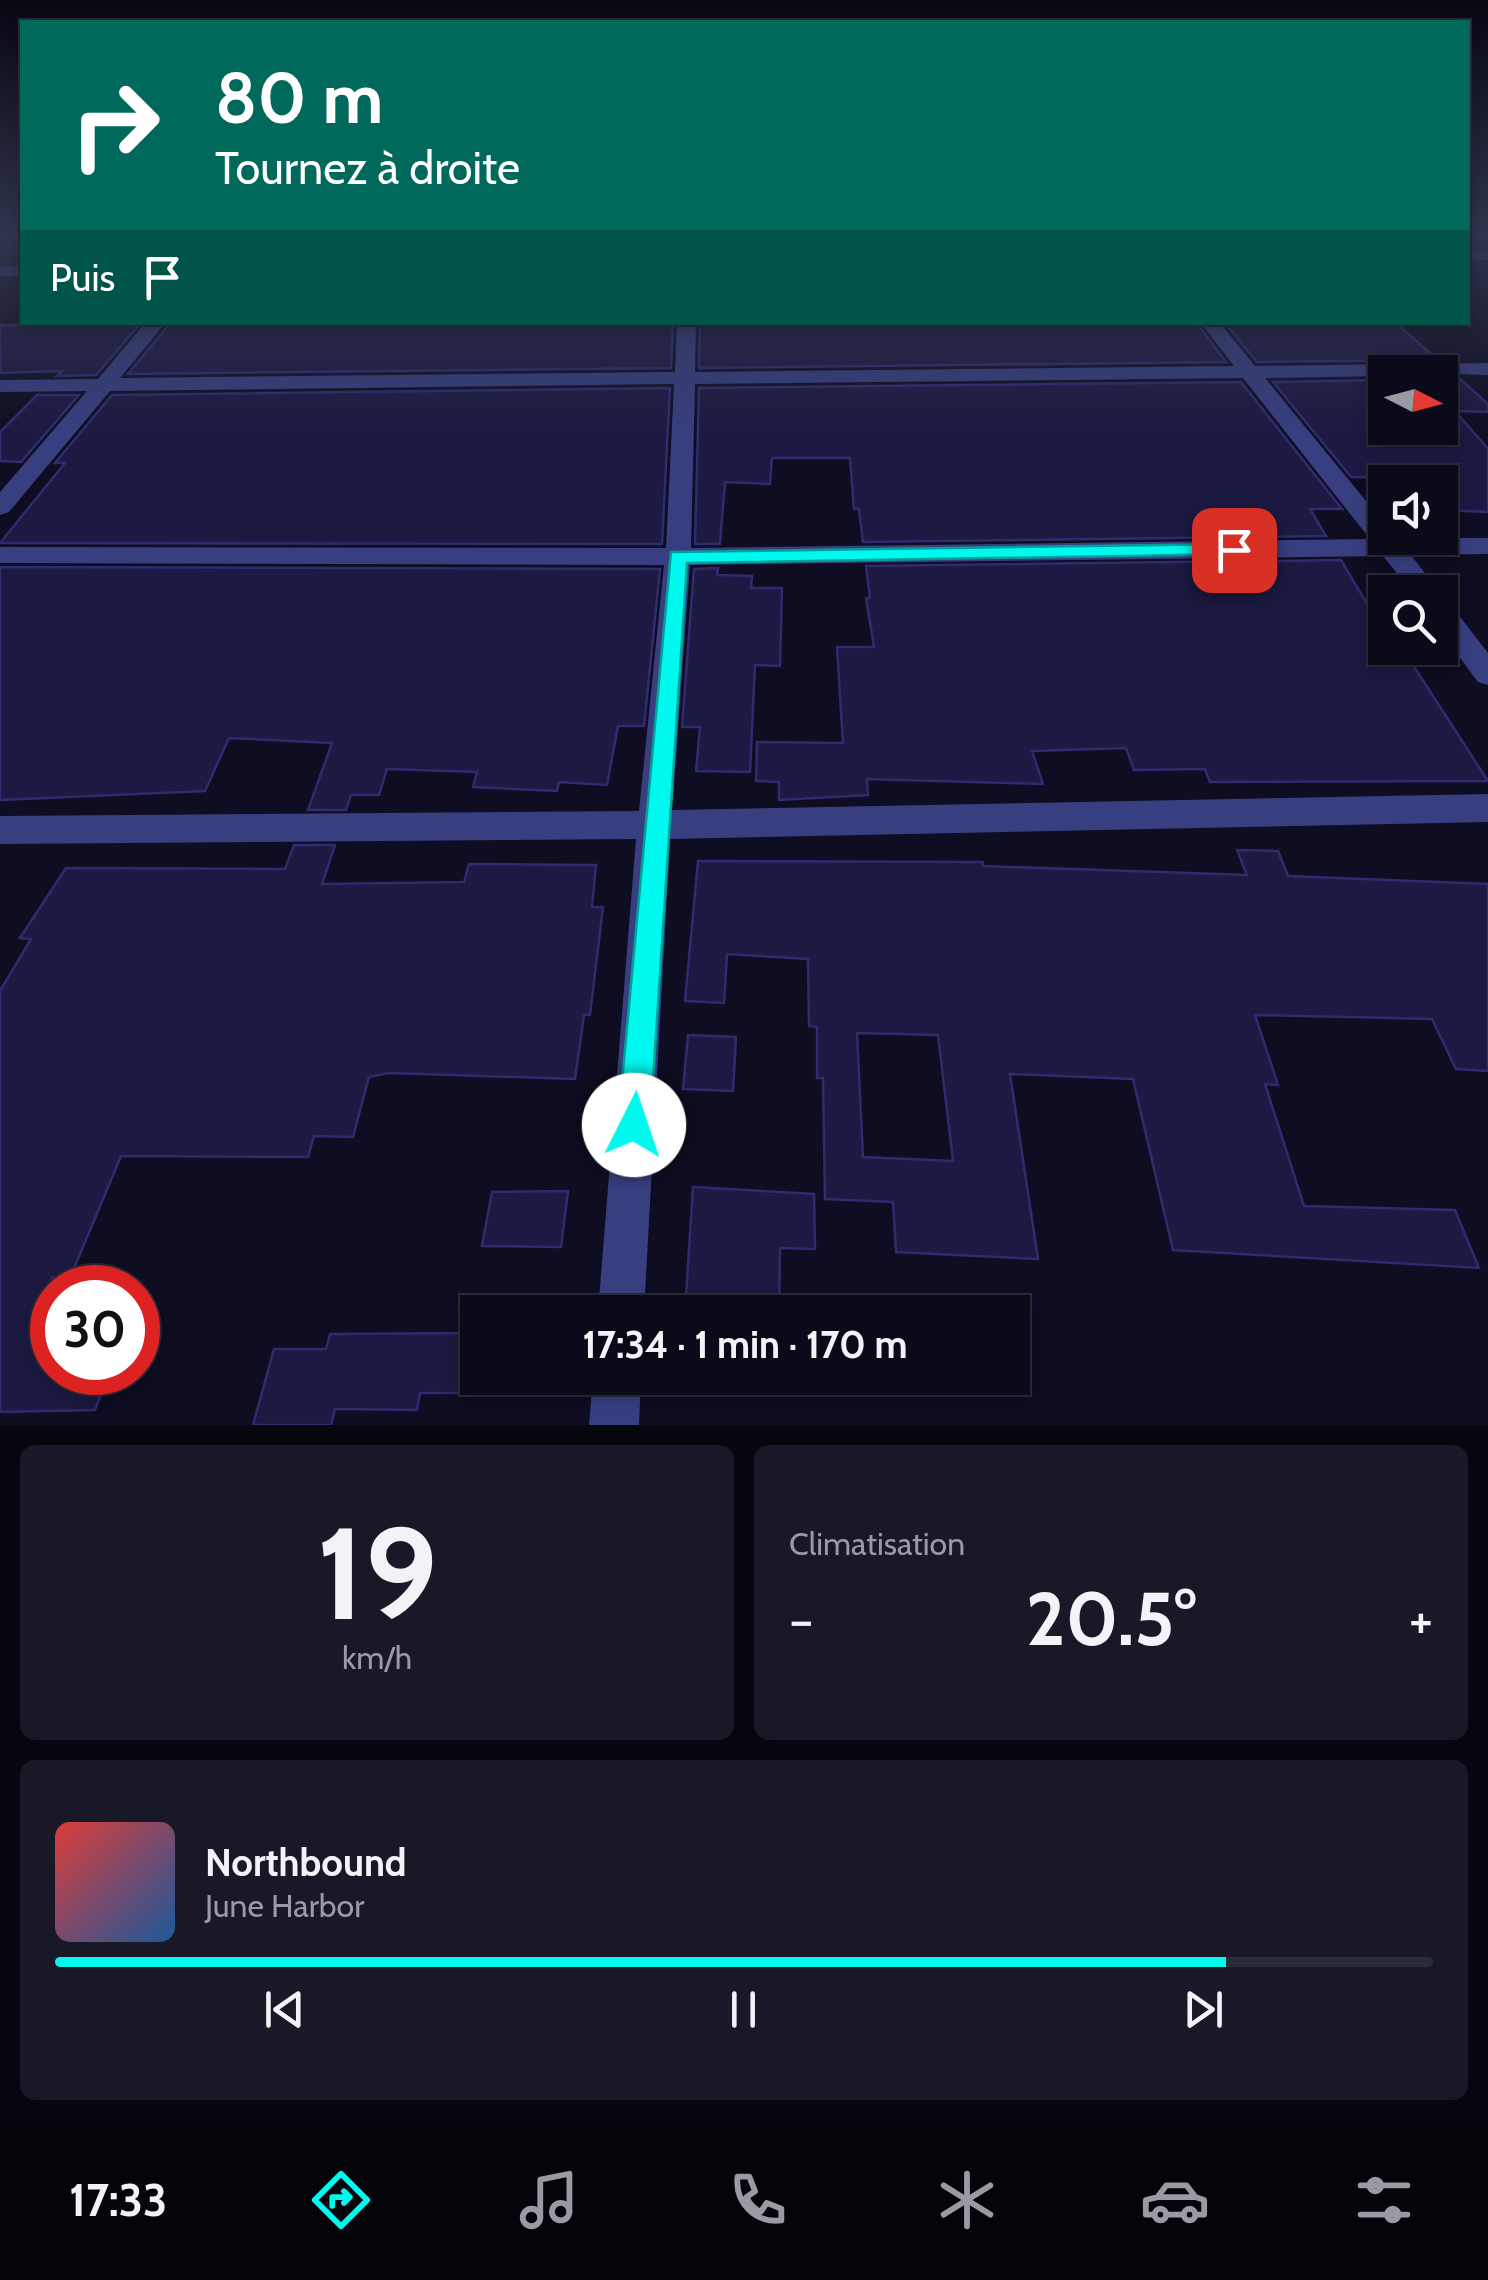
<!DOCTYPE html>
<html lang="fr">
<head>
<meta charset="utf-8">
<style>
  :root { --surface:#0a0a19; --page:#181826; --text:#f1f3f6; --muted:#999aa2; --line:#2a2b38; --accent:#00f8ee }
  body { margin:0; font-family:Cabin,sans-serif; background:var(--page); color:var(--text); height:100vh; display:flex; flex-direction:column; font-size:38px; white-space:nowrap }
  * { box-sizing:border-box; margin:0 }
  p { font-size:32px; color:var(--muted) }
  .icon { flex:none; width:55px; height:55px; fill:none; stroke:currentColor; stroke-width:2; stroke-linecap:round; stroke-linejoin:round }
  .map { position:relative; height:1425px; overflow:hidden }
  .side { display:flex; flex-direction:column; gap:20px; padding:20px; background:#06060e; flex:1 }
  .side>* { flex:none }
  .guide { position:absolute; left:20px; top:20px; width:1450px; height:305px; border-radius:0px; box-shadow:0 5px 15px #0003,0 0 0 2px var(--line); background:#00695c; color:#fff; overflow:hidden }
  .needle { width:65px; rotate:96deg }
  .fabs { position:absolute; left:1368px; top:355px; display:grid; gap:20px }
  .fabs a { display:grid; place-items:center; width:90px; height:90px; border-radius:0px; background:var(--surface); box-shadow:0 5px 15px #0003,0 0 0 2px var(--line); font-size:50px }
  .speed { position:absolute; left:30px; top:1265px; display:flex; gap:20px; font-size:50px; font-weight:700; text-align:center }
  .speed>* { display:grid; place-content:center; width:130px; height:130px; border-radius:50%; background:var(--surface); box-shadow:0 5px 15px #0003,0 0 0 2px var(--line); line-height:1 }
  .speed .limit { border:15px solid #d22; background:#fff; color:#111 }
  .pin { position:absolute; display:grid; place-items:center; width:85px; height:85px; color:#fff; margin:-42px; border-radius:20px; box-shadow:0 5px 15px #0006 }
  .me { position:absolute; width:110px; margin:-55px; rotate:4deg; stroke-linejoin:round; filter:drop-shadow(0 0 8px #0008) }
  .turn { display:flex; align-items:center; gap:35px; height:210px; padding:0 30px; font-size:45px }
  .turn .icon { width:130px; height:130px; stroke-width:2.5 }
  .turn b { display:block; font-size:70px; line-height:85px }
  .then { display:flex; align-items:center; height:95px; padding:0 30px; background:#0003; gap:20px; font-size:38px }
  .big { font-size:75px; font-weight:700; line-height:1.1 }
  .side .tile { flex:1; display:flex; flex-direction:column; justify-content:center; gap:15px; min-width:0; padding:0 35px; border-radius:15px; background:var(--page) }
  .side .dial { align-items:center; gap:0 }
  .dial b { font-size:130px; line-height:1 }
  .song { display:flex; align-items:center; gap:30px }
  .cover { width:120px; height:120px; border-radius:15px; background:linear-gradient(135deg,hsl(0 70% 55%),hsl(210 70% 35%)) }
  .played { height:10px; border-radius:5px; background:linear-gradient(90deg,var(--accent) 85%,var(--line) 85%) }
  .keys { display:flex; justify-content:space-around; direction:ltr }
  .heat { display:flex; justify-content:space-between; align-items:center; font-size:55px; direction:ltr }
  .side .tiles { flex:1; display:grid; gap:20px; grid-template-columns:1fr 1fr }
  .tile:last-child { grid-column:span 2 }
  .trip { position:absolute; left:460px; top:1295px; width:570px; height:100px; border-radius:0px; background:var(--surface); box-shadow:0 5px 15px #0003,0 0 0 2px var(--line); font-weight:700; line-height:100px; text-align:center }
  .tabs { display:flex; height:160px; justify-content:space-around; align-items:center; background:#04040a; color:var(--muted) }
  .tabs .icon { width:70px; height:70px }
  .tabs .on { color:var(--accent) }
  .tabs b { font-size:45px; color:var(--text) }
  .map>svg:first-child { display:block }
</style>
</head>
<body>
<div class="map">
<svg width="1488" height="1425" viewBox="0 0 1488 1425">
  <rect width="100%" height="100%" fill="#0e0d21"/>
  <g fill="#1c1942" stroke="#2f2b6e" stroke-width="2.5" fill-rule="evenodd">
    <path d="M 190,322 L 673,322 L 671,368 L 128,374 L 169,325 Z"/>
    <path d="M 700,322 L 1196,322 L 1226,362 L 699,368 Z"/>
    <path d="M 1224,322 L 1395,322 L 1438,360 L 1257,362 Z"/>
    <path d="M 0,325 L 139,325 L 96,375 L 57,376 L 62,371 L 0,373 Z"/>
    <path d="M 1440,377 L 1459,378 L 1488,404 L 1488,412 L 1455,411 L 1488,449 L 1488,512 L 1440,510 L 1440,479 L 1351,477 L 1273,382 L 1385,380 L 1385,428 L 1440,428 Z"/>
    <path d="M 1241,382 L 1342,509 L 1310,509 L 1326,536 L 863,542 L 859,509 L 854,509 L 850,458 L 772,458 L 770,484 L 725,482 L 720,544 L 695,544 L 699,388 Z"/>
    <path d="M 670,388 L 662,544 L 0,543 L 65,463 L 55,463 L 112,395 Z"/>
    <path d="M 37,395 L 79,395 L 21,462 L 0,461 L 0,432 Z"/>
    <path d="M 1341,560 L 1385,634 L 1385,648 L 1402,648 L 1488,781 L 1210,782 L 1205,769 L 1134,770 L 1126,748 L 1032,751 L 1043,784 L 867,779 L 868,795 L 779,800 L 779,782 L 756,781 L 757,742 L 843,743 L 837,647 L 874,647 L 866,598 L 870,598 L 866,566 Z"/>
    <path d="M 0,567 L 660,569 L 644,726 L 618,726 L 607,785 L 559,782 L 557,791 L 473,787 L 477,772 L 387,769 L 379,795 L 351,795 L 346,810 L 308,810 L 332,743 L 229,738 L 205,791 L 0,800 Z"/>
    <path d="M 718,568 L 717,575 L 752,576 L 751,588 L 782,588 L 780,666 L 755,665 L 750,772 L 696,771 L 700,727 L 682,727 L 694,569 Z"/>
    <path d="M 294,845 L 335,845 L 322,884 L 464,882 L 469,864 L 596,865 L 592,907 L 603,907 L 590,1015 L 584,1015 L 575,1079 L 389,1073 L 369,1077 L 353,1137 L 314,1136 L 308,1157 L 121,1156 L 70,1278 L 52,1277 L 52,1372 L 110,1372 L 95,1410 L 0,1412 L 0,991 L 31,939 L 20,938 L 66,868 L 285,869 Z"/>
    <path d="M 1237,850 L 1278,851 L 1288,876 L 1488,884 L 1488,1071 L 1456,1069 L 1432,1019 L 1255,1015 L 1278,1085 L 1265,1084 L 1304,1206 L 1455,1210 L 1479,1268 L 1173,1250 L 1133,1079 L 1010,1074 L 1038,1259 L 896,1252 L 893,1202 L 825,1199 L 823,1078 L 817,1078 L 817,1027 L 809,1026 L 808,959 L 727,954 L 724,1003 L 685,1001 L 698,861 L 983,862 L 983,866 L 1247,875 ZM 857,1033 L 938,1035 L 953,1161 L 863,1157 Z"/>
    <path d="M 688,1035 L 736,1037 L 733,1091 L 683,1089 Z"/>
    <path d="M 693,1187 L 814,1194 L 815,1249 L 780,1248 L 779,1312 L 685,1312 Z"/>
    <path d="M 568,1191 L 561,1247 L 482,1246 L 492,1192 Z"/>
    <path d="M 478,1333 L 478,1393 L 420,1393 L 417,1410 L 335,1409 L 331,1425 L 253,1425 L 274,1349 L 326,1349 L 330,1334 Z"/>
  </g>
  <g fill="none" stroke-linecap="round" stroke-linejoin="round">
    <g fill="#383f80" fill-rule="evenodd">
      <rect x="1468" y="250" width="20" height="10"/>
      <rect x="0" y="266" width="22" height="10"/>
      <path d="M 146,322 L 166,322 L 120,378 L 675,372 L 677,322 L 696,322 L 695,372 L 1234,366 L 1200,322 L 1219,322 L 1255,366 L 1488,363 L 1488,375 L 1385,372 L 1385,376 L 1265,378 L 1385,524 L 1385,538 L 1488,538 L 1488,554 L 1411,555 L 1439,592 L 1412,592 L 1383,556 L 690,565 L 672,810 L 1488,794 L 1488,822 L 670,839 L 644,1312 L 598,1312 L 636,839 L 0,844 L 0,816 L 639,811 L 664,565 L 0,563 L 0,547 L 666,548 L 674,384 L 110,391 L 9,512 L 0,515 L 0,492 L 87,391 L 0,392 L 0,380 L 98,379 ZM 1243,378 L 1370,539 L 691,548 L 695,384 Z"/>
      <path d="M 1440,601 L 1450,604 L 1488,653 L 1488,685 L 1478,682 L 1440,631 Z"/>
      <path d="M 593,1378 L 641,1378 L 639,1425 L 589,1425 Z"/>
    </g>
  </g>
  <linearGradient id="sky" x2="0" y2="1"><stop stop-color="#080712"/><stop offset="0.54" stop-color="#30354e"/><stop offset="1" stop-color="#30354e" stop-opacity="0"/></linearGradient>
  <rect width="1488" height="435" fill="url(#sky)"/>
  <path fill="#00f8ee" stroke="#00a19b" stroke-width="2.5" d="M 1234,544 L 1243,550 L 1241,554 L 687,563 L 650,1125 L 645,1136 L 634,1141 L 623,1136 L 618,1125 L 671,552 Z"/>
</svg>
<div class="fabs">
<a><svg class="needle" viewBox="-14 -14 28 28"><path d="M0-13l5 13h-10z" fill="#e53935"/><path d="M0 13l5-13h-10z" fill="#999aa2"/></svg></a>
<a><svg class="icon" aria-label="sound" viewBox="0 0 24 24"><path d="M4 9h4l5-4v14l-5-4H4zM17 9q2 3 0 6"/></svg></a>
<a><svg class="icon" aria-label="search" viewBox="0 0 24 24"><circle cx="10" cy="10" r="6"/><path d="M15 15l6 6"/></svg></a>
</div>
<div class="speed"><div class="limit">30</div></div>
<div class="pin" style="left:1234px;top:550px;background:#d93025"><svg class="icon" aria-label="arrive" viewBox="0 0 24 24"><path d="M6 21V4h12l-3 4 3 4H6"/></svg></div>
<svg class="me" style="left:634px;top:1125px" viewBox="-20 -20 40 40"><circle r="19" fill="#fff"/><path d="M0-13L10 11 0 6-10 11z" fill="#00f8ee"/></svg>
<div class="trip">17:34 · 1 min · 170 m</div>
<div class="guide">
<div class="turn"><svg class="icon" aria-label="right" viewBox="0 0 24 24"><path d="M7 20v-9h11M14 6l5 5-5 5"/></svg><div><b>80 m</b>Tournez à droite</div></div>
<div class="then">Puis<svg class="icon" aria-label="arrive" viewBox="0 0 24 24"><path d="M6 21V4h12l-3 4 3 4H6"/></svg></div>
</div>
</div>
<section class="side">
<div class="tiles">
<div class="tile dial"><b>19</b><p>km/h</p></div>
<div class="tile"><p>Climatisation</p>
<div class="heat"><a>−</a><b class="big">20.5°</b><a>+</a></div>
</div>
<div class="tile">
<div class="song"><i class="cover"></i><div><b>Northbound</b><p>June Harbor</p></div></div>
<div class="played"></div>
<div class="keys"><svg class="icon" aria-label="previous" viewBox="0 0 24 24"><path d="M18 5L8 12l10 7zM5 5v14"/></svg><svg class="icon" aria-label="pause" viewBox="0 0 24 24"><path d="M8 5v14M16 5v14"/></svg><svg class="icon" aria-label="next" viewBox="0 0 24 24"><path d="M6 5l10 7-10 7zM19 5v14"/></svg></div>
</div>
</div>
</section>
<nav class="tabs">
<b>17:33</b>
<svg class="icon on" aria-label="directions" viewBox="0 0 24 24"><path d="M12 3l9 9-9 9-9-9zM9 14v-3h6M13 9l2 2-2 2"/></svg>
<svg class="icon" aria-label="music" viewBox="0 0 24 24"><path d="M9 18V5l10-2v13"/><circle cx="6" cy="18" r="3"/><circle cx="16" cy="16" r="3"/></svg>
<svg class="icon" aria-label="phone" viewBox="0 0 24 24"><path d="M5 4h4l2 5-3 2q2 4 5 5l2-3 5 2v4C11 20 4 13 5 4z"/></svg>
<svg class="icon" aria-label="climate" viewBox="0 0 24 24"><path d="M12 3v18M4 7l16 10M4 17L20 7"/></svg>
<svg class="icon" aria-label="car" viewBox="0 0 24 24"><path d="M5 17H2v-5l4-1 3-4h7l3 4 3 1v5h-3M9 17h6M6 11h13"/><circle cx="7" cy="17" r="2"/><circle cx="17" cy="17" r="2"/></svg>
<svg class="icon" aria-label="filters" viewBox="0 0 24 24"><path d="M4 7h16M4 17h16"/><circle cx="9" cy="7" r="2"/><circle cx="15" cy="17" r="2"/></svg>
</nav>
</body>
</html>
